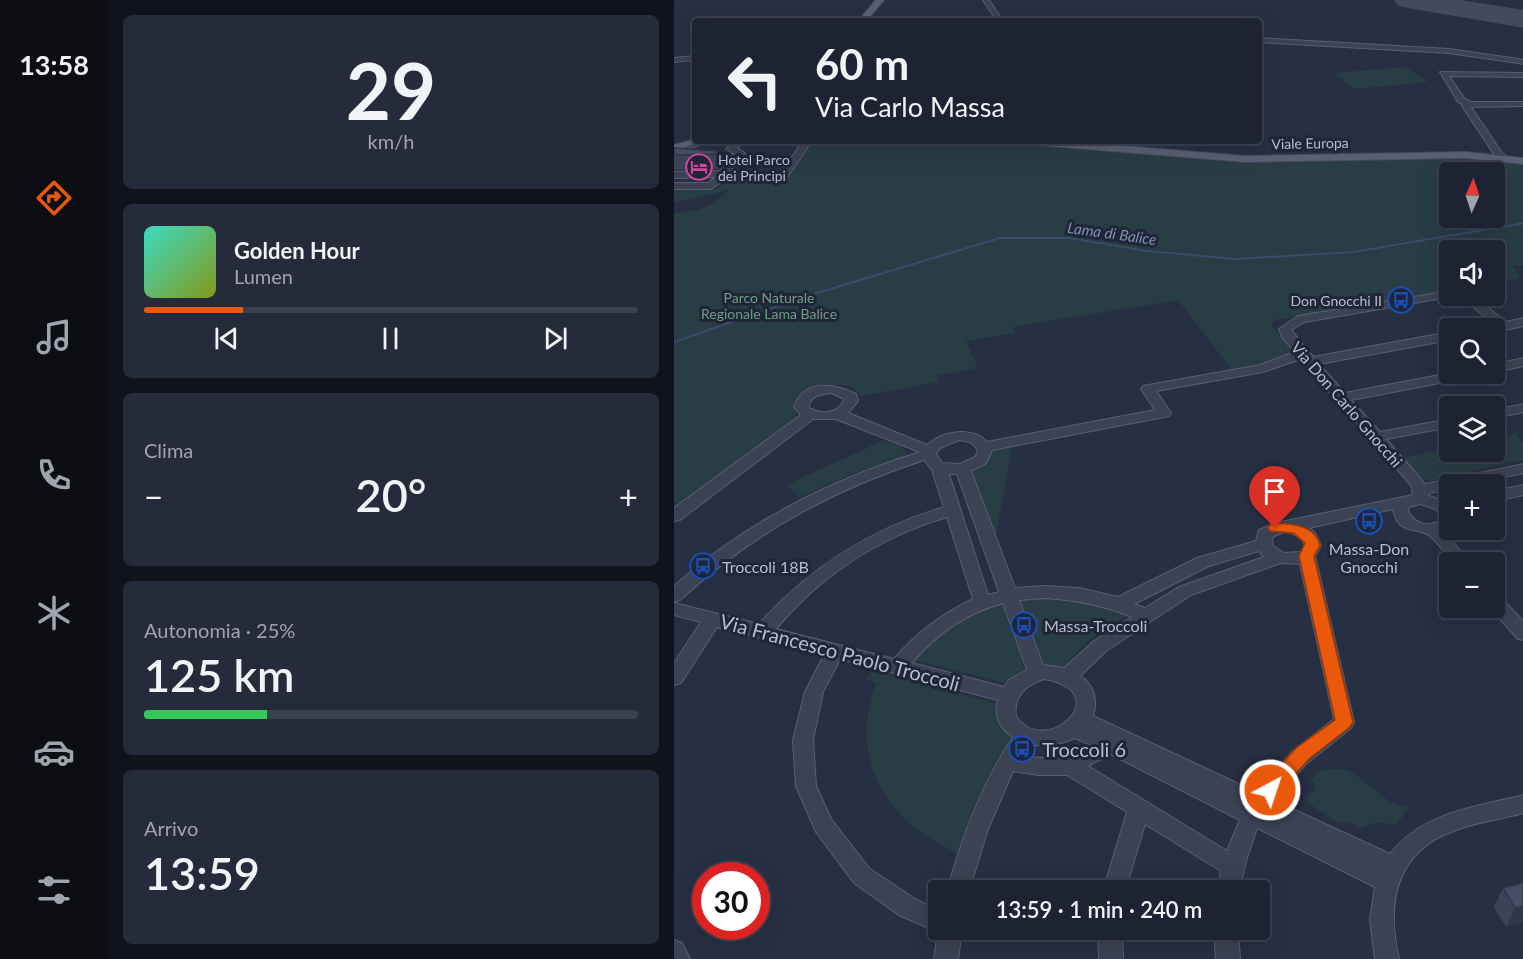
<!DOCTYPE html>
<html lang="it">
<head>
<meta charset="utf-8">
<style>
  :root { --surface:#1d2332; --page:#252b3a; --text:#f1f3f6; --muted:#a0a4ac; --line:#3b404d; --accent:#ea580c }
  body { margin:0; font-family:Lato,sans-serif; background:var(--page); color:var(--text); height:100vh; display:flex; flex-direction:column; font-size:22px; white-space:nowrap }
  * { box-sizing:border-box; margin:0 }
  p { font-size:20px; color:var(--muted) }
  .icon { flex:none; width:33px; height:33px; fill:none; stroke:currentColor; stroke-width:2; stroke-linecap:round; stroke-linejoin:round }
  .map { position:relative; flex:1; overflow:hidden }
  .side { display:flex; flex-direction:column; gap:15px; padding:15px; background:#10131c; width:566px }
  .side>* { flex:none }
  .guide { position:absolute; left:18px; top:18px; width:570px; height:126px; border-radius:6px; box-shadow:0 6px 24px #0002,0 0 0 2px var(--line); background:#1d2332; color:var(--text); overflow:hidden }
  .needle { width:39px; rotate:3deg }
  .tools { position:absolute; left:765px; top:162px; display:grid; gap:12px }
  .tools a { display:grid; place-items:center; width:66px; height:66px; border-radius:6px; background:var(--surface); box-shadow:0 6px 24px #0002,0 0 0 2px var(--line); font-size:30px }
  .speed { position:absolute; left:18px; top:862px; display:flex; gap:12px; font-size:30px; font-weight:700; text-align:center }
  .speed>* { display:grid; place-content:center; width:78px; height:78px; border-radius:50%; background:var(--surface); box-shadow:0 6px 24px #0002,0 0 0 2px var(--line); line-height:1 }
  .speed .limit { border:9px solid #d22; background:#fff; color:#111 }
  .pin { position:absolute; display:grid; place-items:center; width:51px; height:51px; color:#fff; margin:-62px -26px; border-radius:50% 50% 50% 0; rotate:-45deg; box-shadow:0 0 6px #0007 }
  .pin .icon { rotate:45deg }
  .me { position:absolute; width:66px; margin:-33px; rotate:40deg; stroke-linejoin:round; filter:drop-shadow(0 0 4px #0008) }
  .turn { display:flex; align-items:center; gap:21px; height:126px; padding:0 24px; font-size:27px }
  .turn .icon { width:78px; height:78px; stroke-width:2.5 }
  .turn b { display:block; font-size:42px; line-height:51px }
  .big { font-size:45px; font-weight:600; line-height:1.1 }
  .side .tile { flex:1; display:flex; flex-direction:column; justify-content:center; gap:9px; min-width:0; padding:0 21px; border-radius:9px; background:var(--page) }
  .side .dial { align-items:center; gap:0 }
  .dial b { font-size:78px; line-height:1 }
  .song { display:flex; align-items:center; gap:18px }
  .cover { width:72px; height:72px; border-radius:9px; background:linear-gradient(135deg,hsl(170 70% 55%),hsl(70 70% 35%)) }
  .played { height:6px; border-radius:3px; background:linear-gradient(90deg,var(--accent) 20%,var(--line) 20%) }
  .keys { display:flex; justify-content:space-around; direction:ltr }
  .heat { display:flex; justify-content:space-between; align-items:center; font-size:33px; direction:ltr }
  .charge { height:9px; border-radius:4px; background:linear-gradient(90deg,#34c759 25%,var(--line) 0) }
  .trip { position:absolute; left:254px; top:880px; width:342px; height:60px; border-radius:6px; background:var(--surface); box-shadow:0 6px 24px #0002,0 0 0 2px var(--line); font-weight:600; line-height:60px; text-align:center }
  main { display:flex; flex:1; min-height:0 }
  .menu { display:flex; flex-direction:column; width:108px; justify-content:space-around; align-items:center; background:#0c0e14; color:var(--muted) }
  .menu .icon { width:42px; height:42px }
  .menu .selected { color:var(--accent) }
  .menu b { font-size:27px; color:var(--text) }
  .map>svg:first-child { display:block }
</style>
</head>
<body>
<main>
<nav class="menu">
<b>13:58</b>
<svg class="icon selected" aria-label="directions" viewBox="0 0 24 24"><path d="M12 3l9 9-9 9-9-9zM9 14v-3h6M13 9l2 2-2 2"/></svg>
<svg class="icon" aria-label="music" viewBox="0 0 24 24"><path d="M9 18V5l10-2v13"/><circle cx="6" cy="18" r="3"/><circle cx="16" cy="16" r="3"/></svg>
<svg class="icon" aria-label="phone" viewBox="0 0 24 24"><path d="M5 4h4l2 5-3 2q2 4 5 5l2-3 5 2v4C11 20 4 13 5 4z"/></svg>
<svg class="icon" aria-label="climate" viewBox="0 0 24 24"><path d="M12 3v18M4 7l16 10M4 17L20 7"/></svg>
<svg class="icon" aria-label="car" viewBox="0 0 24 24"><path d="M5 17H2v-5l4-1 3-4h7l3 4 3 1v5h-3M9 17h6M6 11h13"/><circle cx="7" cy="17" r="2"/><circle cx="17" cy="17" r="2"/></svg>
<svg class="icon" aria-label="filters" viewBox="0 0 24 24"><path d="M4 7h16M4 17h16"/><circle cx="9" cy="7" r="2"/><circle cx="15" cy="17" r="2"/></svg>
</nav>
<section class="side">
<div class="tile dial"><b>29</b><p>km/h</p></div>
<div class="tile">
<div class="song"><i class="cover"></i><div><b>Golden Hour</b><p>Lumen</p></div></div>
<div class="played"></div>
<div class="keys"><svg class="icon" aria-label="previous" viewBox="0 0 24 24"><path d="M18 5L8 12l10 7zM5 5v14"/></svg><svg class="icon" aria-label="pause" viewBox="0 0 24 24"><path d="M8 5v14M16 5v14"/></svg><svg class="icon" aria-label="next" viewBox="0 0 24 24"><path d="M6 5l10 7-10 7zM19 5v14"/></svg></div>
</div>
<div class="tile"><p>Clima</p>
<div class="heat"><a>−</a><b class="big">20°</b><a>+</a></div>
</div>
<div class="tile"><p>Autonomia · 25%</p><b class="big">125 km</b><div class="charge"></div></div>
<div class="tile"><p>Arrivo</p><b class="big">13:59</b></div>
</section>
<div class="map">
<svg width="850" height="959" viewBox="0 0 850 959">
  <rect width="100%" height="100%" fill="#272f43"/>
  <g fill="#293d44" fill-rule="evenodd">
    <path d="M 731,67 L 754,82 L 681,89 L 660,73 Z"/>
    <path d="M 140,141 L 325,141 L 585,162 L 785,157 L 849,163 L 849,265 L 838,265 L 847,278 L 821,283 L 820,250 L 776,250 L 775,291 L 601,320 L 597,325 L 620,352 L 586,364 L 557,369 L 504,300 L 339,327 L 341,333 L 292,341 L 304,368 L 263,375 L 265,382 L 186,396 C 177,378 148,385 133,393 C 127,396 124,402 120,407 L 123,417 L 0,506 L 0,213 C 22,213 41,205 55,190 L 0,203 L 0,188 L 43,189 L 50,181 L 110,184 ZM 776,172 L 820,172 L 820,218 L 776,218 Z"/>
    <path d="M 842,433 L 849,442 L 849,460 L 757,481 L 746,478 L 728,458 L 775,448 L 776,452 L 820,452 L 821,438 Z"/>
    <path d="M 210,440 L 226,446 L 234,455 L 171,477 L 126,497 L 112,485 Z"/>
    <path d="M 338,447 L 322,535 L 298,472 L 312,463 L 319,450 Z"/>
    <path d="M 355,597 L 407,599 L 455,614 L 413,642 L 389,667 L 369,665 L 345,599 Z"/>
    <path d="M 328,602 L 351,669 L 330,683 L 240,660 C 261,631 295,615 328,602 Z"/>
    <path d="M 198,670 L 321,703 L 323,719 L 338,738 L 309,789 L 284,853 C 212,822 174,760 202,683 L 192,680 Z"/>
    <path d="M 671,769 C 695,779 706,804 735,807 L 723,824 L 700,823 L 685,828 L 680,824 L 663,822 L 631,801 L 642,787 L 637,779 L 647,770 Z"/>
  </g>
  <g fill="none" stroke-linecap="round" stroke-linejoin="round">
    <path stroke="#3c4a6c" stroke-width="2" d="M 0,342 L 133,296 L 326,238 L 395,238 L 473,251 L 562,259 L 679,252 L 850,223"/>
    <path fill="#424a5e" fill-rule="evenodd" d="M 720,0 L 786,0 L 850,10 L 850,28 L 734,8 L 724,6 Z"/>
    <g stroke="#595f70" stroke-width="2">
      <g id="minor">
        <path d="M 309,0 L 315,0 L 329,21 L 323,21 Z"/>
        <path d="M 585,38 L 775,49 L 850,60 L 850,64 L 775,53 L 585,42 Z"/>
        <path d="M 21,56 L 21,60 L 0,62 L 0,58 Z"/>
        <path d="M 766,72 L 850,73 L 850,77 L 775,76 L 790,98 L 797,102 L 850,102 L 850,106 L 797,107 L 828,153 L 835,158 L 833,160 L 822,157 L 788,106 L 789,104 L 784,102 Z"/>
        <path d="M 24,141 L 38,141 L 0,153 L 0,147 Z"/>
        <path d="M 57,141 L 66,141 L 68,143 L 63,148 L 71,153 L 52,176 L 104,177 L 129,141 L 138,141 L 110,182 L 47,182 L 37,189 L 0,189 L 0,183 L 35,183 L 41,177 L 0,178 L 0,172 L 46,171 L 60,154 L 52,149 L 58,143 Z"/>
        <path d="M 776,291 L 776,296 L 780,296 L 631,322 L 617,330 L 639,357 L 776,332 L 776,340 L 645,364 L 671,393 L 776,373 L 798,374 L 792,378 L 677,400 L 706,432 L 776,419 L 776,427 L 712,439 L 751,484 L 850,464 L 850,473 L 795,484 L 776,484 L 776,489 L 755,493 L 755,496 L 773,502 L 776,506 L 776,529 L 770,532 L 796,562 L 779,562 C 772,554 764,543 756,536 C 742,526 724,536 719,509 L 635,528 L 641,533 L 647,546 L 641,556 L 680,722 L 677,728 L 632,764 L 599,800 L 716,854 C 749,812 801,807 850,795 L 850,813 C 827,819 804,822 782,830 C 721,851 712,903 725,959 L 701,959 L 696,919 L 701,887 L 583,828 L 572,861 L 565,891 L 543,891 L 547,871 L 471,824 L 451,891 L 429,891 L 453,812 L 393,775 L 365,775 L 339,771 L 314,829 L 295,891 L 273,891 C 288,837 308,784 339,737 C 326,729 319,715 324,700 L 166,659 L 149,692 L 139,740 L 142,786 L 157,819 L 196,869 L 241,899 L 264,910 L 264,930 L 288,930 L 284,959 L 260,959 L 264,932 L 225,915 L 180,883 L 142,832 L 122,786 L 119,740 L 131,692 L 150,655 L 43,627 L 7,683 L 0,685 L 0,663 L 27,622 L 0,615 L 0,603 L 85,624 C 136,567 197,529 270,507 L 258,470 L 250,460 C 155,491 80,533 6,600 L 0,602 L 0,586 C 73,522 154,481 246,452 L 162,419 L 139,419 L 6,520 L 0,521 L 0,508 L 127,415 L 120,407 C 130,378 161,384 182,394 L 184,401 L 174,413 L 253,445 C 268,431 298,426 313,442 L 481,410 L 467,389 L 469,386 L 586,365 L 621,352 L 608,337 L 605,329 L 624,316 ZM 627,359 L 737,485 L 739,495 L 602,523 L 585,530 L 582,541 L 523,558 L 444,597 L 405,588 L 371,586 L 341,588 L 297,471 L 312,463 L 318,450 L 495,416 L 497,413 L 482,391 L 589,372 ZM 158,393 L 170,399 C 165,414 148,415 135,408 C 135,396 147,394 158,393 ZM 285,440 C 293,441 300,442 304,451 L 301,457 L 286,464 L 268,463 L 262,454 L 266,448 ZM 275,474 L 283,474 L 325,592 L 314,595 ZM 746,504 L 762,509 L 766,516 L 764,522 C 752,527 740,523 734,511 L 735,507 ZM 273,517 L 299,599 C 267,615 243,632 220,659 L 102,629 C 147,575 206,537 273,517 ZM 610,532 C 620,533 628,536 631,546 L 627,552 L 610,553 L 599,546 L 598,537 ZM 585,551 L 590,557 L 505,587 L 471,608 L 460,604 L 535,566 ZM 607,563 L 626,564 L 660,719 L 618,752 L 582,792 L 419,716 C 424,701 420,684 406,676 L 432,651 L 517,595 ZM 371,598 C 402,600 429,605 458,617 L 420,641 L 390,668 L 369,665 L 345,600 ZM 329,603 L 353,670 L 335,680 L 330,687 L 238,663 C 263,633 291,614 329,603 ZM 370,679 C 445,692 371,760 342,716 C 339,696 352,685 370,679 ZM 401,738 L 417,745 C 391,759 377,760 348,756 L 356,744 C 372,747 386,745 401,738 ZM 436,754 L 566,820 L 553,851 L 414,766 Z"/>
        <path d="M 786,296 L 799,296 L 832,322 L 850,318 L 850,326 L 820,332 L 820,328 L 814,328 L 820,324 Z"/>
        <path d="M 850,358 L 850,366 L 820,372 L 820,364 Z"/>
        <path d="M 850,404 L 850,412 L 820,418 L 820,410 Z"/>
        <path d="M 850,485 L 850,495 L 820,501 L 820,491 Z"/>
        <path d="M 820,595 L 826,597 L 850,622 L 850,640 L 844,639 L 816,608 L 820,608 Z"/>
        <path d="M 424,930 L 448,930 L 449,959 L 425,959 Z"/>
        <path d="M 540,930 L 564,930 L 566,959 L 542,959 Z"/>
        <path d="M 0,940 L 8,943 L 16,959 L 0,959 Z"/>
      </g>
    </g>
    <g stroke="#454a5c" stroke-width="2">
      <g id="major">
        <path d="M 202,0 L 210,0 L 192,21 L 184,21 Z"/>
        <path d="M 21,139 L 21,141 L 29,141 L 0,151 L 0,145 Z"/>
        <path d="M 346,141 L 391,141 L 571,156 L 791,152 L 850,158 L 850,164 L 791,158 L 571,162 L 351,144 Z"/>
      </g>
    </g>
    <use href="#minor" fill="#3b4253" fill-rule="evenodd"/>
    <use href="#major" fill="#596073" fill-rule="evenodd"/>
  </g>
  <g fill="#3c4357">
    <path d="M 0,148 L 45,151 L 48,165 L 45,169 L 0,170 Z"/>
    <path d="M 849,883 L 849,923 L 849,922 L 832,927 L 820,907 L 829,888 Z"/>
  </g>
  <g fill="#313747">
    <path d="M 45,151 L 48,165 L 45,169 L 42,154 Z"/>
    <path d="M 849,906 L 849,922 L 832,927 L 841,908 Z"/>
  </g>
  <g fill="#464e65" stroke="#313747" stroke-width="1.5">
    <path d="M 0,148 L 45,151 L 42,154 L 0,155 Z"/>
    <path d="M 849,883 L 849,906 L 841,908 L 829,888 Z"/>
  </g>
  <path fill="#ea580c" stroke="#983908" stroke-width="1.5" d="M 601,523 C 619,524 642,525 646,546 L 640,556 L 679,722 L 676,727 L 635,759 L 602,796 L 596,798 L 589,796 L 586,790 L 589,785 L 622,748 L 661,720 L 625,556 L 631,543 L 619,533 L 596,531 L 594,528 L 596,524 Z"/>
  <defs>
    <g id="hotel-ring" transform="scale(1.35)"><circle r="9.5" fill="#202638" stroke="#d1479c" stroke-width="1.5"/><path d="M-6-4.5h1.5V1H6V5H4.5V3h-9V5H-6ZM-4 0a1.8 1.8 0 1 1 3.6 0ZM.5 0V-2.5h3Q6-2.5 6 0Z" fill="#d1479c"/></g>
    <g id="bus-ring" transform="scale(1.35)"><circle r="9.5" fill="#202638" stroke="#1a4fb4" stroke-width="1.5"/><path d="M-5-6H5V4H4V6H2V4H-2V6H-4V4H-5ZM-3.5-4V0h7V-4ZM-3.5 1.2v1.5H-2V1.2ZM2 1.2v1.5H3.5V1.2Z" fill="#1a4fb4"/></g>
  </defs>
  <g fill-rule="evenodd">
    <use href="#hotel-ring" x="25" y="167"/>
    <use href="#bus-ring" x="727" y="300"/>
    <use href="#bus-ring" x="695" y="521"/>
    <use href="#bus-ring" x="29" y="566"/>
    <use href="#bus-ring" x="350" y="625"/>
    <use href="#bus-ring" x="348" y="749"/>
  </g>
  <g text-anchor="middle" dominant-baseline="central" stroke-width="6" stroke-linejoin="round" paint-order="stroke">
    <g font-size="14" fill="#b8bdcc" stroke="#202638">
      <text transform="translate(636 143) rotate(-1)">Viale Europa</text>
    </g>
    <g font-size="14" fill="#b8bdcc" stroke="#202638" text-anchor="start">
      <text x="44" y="159">Hotel Parco<tspan x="44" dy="16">dei Principi</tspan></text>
      <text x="708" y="300" text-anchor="end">Don Gnocchi II</text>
    </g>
    <g font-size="14" fill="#6f9e80" stroke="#202638">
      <text x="95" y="297">Parco Naturale<tspan x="95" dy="16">Regionale Lama Balice</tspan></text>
    </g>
    <g font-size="15" font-style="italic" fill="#7f8eb3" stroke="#202638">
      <text transform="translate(438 233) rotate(8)">Lama di Balice</text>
    </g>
    <g font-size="16" fill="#b8bdcc" stroke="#202638">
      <text transform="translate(673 404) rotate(49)">Via Don Carlo Gnocchi</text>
    </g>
    <g font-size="16" fill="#b8bdcc" stroke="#202638" text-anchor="start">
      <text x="695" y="548" text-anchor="middle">Massa-Don<tspan x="695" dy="18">Gnocchi</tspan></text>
      <text x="48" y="566">Troccoli 18B</text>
      <text x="370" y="625">Massa-Troccoli</text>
    </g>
    <g font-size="20" fill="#b8bdcc" stroke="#202638">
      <text transform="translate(166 652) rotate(15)">Via Francesco Paolo Troccoli</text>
    </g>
    <g font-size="20" fill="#b8bdcc" stroke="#202638" text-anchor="start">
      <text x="368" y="749">Troccoli 6</text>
    </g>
  </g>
</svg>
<div class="tools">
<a><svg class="needle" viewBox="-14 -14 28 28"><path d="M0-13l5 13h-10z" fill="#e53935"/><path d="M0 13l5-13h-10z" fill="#a0a4ac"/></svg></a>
<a><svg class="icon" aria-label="sound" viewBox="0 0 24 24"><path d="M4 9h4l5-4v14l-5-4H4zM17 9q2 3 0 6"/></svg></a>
<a><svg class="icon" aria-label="search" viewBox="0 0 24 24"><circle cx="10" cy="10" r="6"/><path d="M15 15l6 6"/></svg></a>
<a><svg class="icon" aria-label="layers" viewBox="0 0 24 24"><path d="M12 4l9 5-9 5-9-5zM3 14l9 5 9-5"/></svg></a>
<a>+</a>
<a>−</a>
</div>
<div class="speed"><div class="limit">30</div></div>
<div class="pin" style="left:601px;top:528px;background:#d93025"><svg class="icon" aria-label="arrive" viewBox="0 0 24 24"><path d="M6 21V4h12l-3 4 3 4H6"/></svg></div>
<svg class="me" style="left:596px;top:790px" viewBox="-20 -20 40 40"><circle r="17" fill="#ea580c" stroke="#fff" stroke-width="3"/><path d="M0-11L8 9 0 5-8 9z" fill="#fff"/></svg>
<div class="trip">13:59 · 1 min · 240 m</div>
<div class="guide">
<div class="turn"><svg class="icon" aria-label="left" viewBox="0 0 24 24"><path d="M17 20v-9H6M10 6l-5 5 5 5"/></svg><div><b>60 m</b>Via Carlo Massa</div></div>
</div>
</div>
</main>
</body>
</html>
